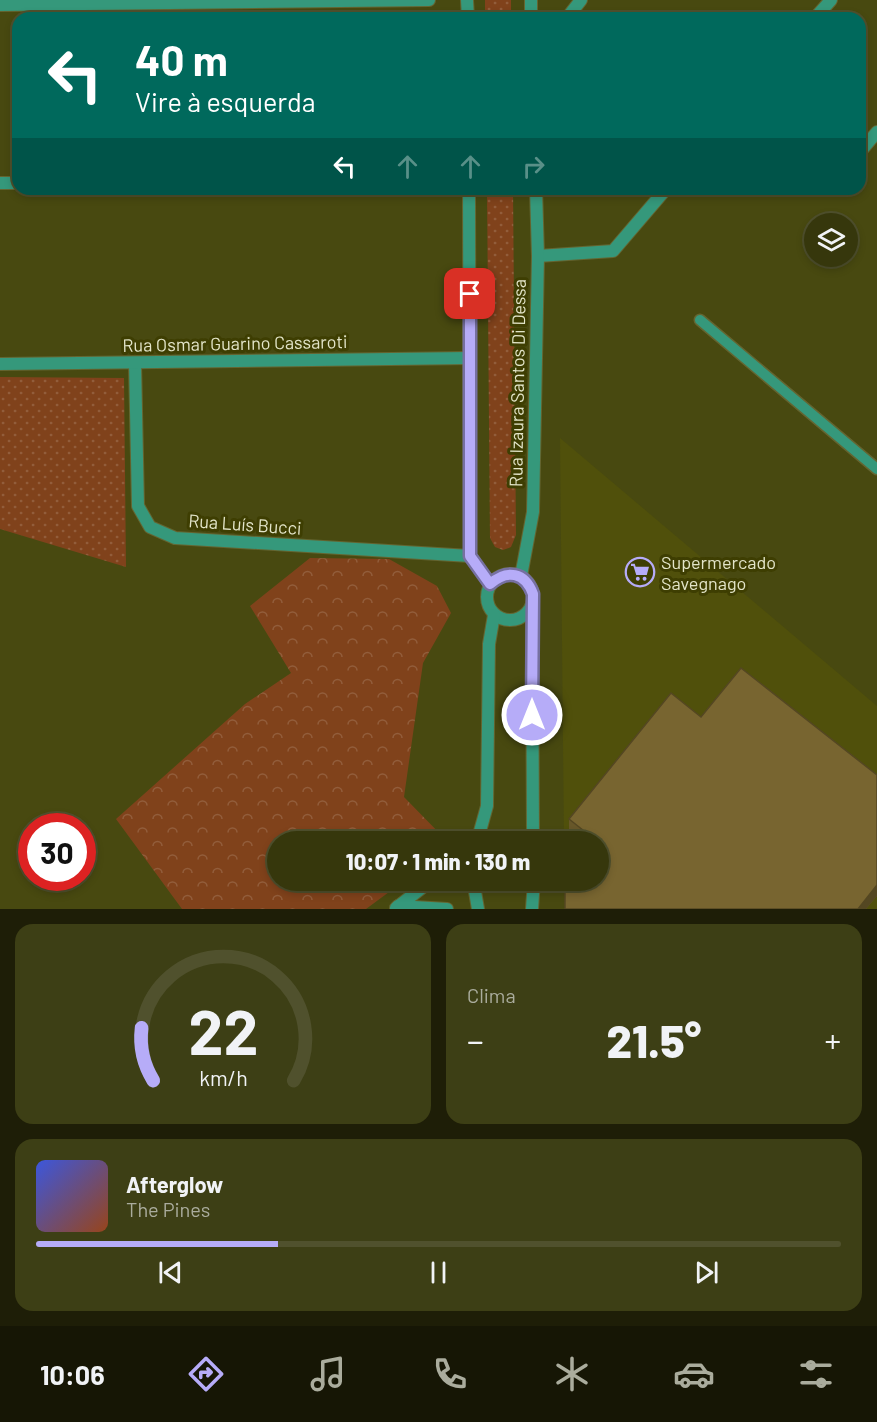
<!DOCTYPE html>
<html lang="pt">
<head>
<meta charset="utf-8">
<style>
  :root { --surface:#36370c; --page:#3d3f15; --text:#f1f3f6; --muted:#aaac9d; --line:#50512d; --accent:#b6acf8 }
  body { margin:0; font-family:Barlow,sans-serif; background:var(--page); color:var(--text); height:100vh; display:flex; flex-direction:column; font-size:22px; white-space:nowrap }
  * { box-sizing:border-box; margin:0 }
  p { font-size:20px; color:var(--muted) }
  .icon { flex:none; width:33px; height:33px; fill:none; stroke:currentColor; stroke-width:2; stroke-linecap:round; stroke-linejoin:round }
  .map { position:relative; height:909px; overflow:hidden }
  .sheet { display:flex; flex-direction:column; gap:15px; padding:15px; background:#1e1e07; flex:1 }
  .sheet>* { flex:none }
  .guide { position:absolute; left:12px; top:12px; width:854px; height:183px; border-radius:18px; box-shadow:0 3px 9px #0003,0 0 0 2px var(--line); background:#00695c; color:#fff; overflow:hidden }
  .controls { position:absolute; left:804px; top:213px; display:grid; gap:12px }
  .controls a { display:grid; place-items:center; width:54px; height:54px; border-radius:50%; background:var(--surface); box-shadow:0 3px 9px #0003,0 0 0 2px var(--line); font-size:30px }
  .speed { position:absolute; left:18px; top:813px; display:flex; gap:12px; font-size:30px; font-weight:700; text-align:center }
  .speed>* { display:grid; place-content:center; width:78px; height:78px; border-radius:50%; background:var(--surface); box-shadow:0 3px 9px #0003,0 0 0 2px var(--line); line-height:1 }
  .speed .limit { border:9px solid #d22; background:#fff; color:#111 }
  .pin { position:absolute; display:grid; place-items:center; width:51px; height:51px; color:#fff; margin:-26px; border-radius:12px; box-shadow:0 3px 9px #0006 }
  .me { position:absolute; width:66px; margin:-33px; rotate:0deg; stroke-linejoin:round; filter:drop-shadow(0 0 4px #0008) }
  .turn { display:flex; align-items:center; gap:21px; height:126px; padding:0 24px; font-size:27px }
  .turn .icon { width:78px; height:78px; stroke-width:2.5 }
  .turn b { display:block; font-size:42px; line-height:51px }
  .lanes { display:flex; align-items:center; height:57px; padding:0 24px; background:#0003; justify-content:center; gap:30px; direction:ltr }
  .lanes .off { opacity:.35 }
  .big { font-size:45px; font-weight:800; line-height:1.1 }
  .sheet .widget { flex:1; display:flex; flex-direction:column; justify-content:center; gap:9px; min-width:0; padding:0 21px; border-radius:18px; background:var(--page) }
  .sheet .dial { align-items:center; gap:0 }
  .dial svg { height:156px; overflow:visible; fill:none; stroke:var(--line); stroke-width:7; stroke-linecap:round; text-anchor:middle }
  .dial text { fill:var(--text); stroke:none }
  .song { display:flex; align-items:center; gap:18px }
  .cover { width:72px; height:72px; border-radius:9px; background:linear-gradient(135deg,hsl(230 70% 55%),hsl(20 70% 35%)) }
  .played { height:6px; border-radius:3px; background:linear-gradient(90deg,var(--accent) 30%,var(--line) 30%) }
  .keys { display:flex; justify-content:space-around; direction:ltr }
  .heat { display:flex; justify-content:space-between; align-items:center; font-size:33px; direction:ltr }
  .sheet .tiles { flex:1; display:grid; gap:15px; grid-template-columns:1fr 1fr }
  .widget:last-child { grid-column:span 2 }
  .trip { position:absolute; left:267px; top:831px; width:342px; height:60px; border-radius:30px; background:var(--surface); box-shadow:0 3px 9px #0003,0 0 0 2px var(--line); font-weight:800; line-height:60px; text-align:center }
  .menu { display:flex; height:96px; justify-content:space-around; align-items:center; background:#161605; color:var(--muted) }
  .menu .icon { width:42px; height:42px }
  .menu .current { color:var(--accent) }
  .menu b { font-size:27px; color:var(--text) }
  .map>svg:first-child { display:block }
</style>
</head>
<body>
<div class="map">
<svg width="877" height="909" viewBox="0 0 877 909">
  <defs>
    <pattern id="forest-crowns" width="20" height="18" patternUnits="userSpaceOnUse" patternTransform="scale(1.5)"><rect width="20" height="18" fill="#80421b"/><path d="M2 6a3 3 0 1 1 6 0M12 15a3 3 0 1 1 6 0" fill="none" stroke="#925d3b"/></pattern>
    <pattern id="park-dots" width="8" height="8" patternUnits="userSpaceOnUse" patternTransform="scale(1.5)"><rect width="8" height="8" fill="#80421b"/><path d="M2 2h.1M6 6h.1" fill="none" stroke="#925d3b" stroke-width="1.8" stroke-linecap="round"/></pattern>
  </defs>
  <rect width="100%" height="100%" fill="#484910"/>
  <path fill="#50500b" d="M 560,438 L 877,706 L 877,909 L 565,909 L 565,881 L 598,880 L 598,842 L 564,841 Z"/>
  <path fill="url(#forest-crowns)" d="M 310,558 L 389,559 L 437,586 L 451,613 L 423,663 L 404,797 L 447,841 L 278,842 L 278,880 L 404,881 L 366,909 L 182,909 L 116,819 L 245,704 L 291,673 L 250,606 Z"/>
  <g fill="url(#park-dots)">
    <rect x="485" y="0" width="26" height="18"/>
    <path d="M 487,189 L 513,189 L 516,535 L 511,547 L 503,550 L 495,547 L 490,538 Z"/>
    <path d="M 0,377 L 124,378 L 126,567 L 0,529 Z"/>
  </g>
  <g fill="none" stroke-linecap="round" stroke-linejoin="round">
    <g stroke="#646531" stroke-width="13">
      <path id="lane" d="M 700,320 L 877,469"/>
    </g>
    <g stroke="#646531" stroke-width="14">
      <g id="street">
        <path d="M 467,0 L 468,18"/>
        <path d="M 531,0 L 531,18"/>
        <path d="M 0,5 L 429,0"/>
        <path d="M 567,18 L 581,0"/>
        <path d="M 815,18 L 831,0"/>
        <path d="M 860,152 L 877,132"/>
        <path d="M 0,183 L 18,183"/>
        <path d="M 469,189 L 470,556 L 490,584"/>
        <path d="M 538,256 L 613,251 L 666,189"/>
        <path d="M 135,363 L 138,506 L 150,527 L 175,538 L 470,556"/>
        <path d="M 0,364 L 470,358"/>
        <circle cx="510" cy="597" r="23"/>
        <path d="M 521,576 L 533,512 L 538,256 L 536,189"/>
        <path d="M 532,605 L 533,842"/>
        <path d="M 477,842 L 487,806 L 489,644 L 494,615"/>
        <path d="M 473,880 L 478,909"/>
        <path d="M 398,906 L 447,909"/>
        <path d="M 396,908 L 432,880"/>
        <path d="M 532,909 L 534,880"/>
      </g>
    </g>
    <use href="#lane" stroke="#35987b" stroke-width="10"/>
    <use href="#street" stroke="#35987b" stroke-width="12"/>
  </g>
  <path fill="#675729" d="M 701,717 L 877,775 L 877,896 L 866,909 L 565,909 L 598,880 L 598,842 L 583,842 L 569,830 L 569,819 Z"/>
  <path fill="#544722" d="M 877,885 L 877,896 L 866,909 L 858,909 Z"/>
  <path fill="#786530" stroke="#544722" stroke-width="1.5" d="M 741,668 L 877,775 L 877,885 L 858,909 L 565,909 L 565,880 L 598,880 L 598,842 L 569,819 L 671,693 L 701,717 Z"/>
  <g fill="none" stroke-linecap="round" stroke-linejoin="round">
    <g stroke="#7670a1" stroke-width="15">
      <path id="route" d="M 470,294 L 470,556 L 490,584 C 507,569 525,572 533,594 L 532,715"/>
    </g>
    <use href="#route" stroke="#b6acf8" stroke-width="10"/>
  </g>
  <defs>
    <g id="supermarket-ring" transform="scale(1.5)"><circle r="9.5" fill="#3e3e02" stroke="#b6acf8" stroke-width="1.5"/><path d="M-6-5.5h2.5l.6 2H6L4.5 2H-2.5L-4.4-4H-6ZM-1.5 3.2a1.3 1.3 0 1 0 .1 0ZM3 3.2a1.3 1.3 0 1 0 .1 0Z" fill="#b6acf8"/></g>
  </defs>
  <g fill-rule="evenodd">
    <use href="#supermarket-ring" x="640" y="572"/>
  </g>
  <g text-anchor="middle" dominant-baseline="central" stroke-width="6" stroke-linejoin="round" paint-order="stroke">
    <g font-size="18" fill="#e3e5c9" stroke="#3e3e02">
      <text transform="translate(235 343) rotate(-1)">Rua Osmar Guarino Cassaroti</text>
      <text transform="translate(517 383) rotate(-89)">Rua Izaura Santos Di Dessa</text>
      <text transform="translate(245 524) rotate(4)">Rua Luís Bucci</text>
    </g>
    <g font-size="18" fill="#e3e5c9" stroke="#3e3e02" text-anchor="start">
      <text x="661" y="562">Supermercado<tspan x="661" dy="21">Savegnago</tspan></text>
    </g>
  </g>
</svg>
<div class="controls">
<a><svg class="icon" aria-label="layers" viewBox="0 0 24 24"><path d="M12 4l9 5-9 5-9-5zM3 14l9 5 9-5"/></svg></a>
</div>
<div class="speed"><div class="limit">30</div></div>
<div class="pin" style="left:470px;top:294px;background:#d93025"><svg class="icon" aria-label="arrive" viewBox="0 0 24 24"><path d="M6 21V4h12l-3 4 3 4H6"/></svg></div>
<svg class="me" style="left:532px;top:715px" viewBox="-20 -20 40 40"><circle r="17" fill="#b6acf8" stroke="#fff" stroke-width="3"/><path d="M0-11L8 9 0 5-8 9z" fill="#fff"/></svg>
<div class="trip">10:07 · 1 min · 130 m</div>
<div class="guide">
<div class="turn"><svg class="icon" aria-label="left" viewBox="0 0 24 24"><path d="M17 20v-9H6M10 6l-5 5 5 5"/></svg><div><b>40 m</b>Vire à esquerda</div></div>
<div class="lanes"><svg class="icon" aria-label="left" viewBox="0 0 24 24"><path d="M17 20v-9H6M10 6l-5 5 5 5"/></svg><svg class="icon off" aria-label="ahead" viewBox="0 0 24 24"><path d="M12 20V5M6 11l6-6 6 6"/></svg><svg class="icon off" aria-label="ahead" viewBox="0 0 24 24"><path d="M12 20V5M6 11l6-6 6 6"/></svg><svg class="icon off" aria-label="right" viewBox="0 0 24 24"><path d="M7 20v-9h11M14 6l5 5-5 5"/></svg></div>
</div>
</div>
<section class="sheet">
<div class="tiles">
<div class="widget dial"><svg viewBox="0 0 100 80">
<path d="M14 69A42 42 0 1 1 86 69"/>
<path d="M14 69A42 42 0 0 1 8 42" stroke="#b6acf8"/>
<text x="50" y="56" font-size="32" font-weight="700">22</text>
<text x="50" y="72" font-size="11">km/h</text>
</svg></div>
<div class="widget"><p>Clima</p>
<div class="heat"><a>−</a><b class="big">21.5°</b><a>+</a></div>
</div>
<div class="widget">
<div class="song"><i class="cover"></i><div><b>Afterglow</b><p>The Pines</p></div></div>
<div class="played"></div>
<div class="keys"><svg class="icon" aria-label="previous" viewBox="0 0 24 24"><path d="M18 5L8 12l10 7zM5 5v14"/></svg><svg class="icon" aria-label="pause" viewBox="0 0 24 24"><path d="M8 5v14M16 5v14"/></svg><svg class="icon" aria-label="next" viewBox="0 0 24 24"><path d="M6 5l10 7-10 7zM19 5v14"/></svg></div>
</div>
</div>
</section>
<nav class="menu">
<b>10:06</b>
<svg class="icon current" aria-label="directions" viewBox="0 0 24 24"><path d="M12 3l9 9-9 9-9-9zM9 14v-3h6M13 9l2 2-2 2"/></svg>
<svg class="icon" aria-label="music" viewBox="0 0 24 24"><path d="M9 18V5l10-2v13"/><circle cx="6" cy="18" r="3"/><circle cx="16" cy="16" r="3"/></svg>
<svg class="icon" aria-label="phone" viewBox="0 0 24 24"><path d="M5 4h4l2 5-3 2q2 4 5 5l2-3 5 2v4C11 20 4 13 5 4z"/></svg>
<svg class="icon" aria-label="climate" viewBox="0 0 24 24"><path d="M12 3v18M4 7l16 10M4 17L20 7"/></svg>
<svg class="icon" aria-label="car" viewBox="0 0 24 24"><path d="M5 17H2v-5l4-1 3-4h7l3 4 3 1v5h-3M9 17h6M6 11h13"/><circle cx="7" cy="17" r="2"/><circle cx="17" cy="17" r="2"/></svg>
<svg class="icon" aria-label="filters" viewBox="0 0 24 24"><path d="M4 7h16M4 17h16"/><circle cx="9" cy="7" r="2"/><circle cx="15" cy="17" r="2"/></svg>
</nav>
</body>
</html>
